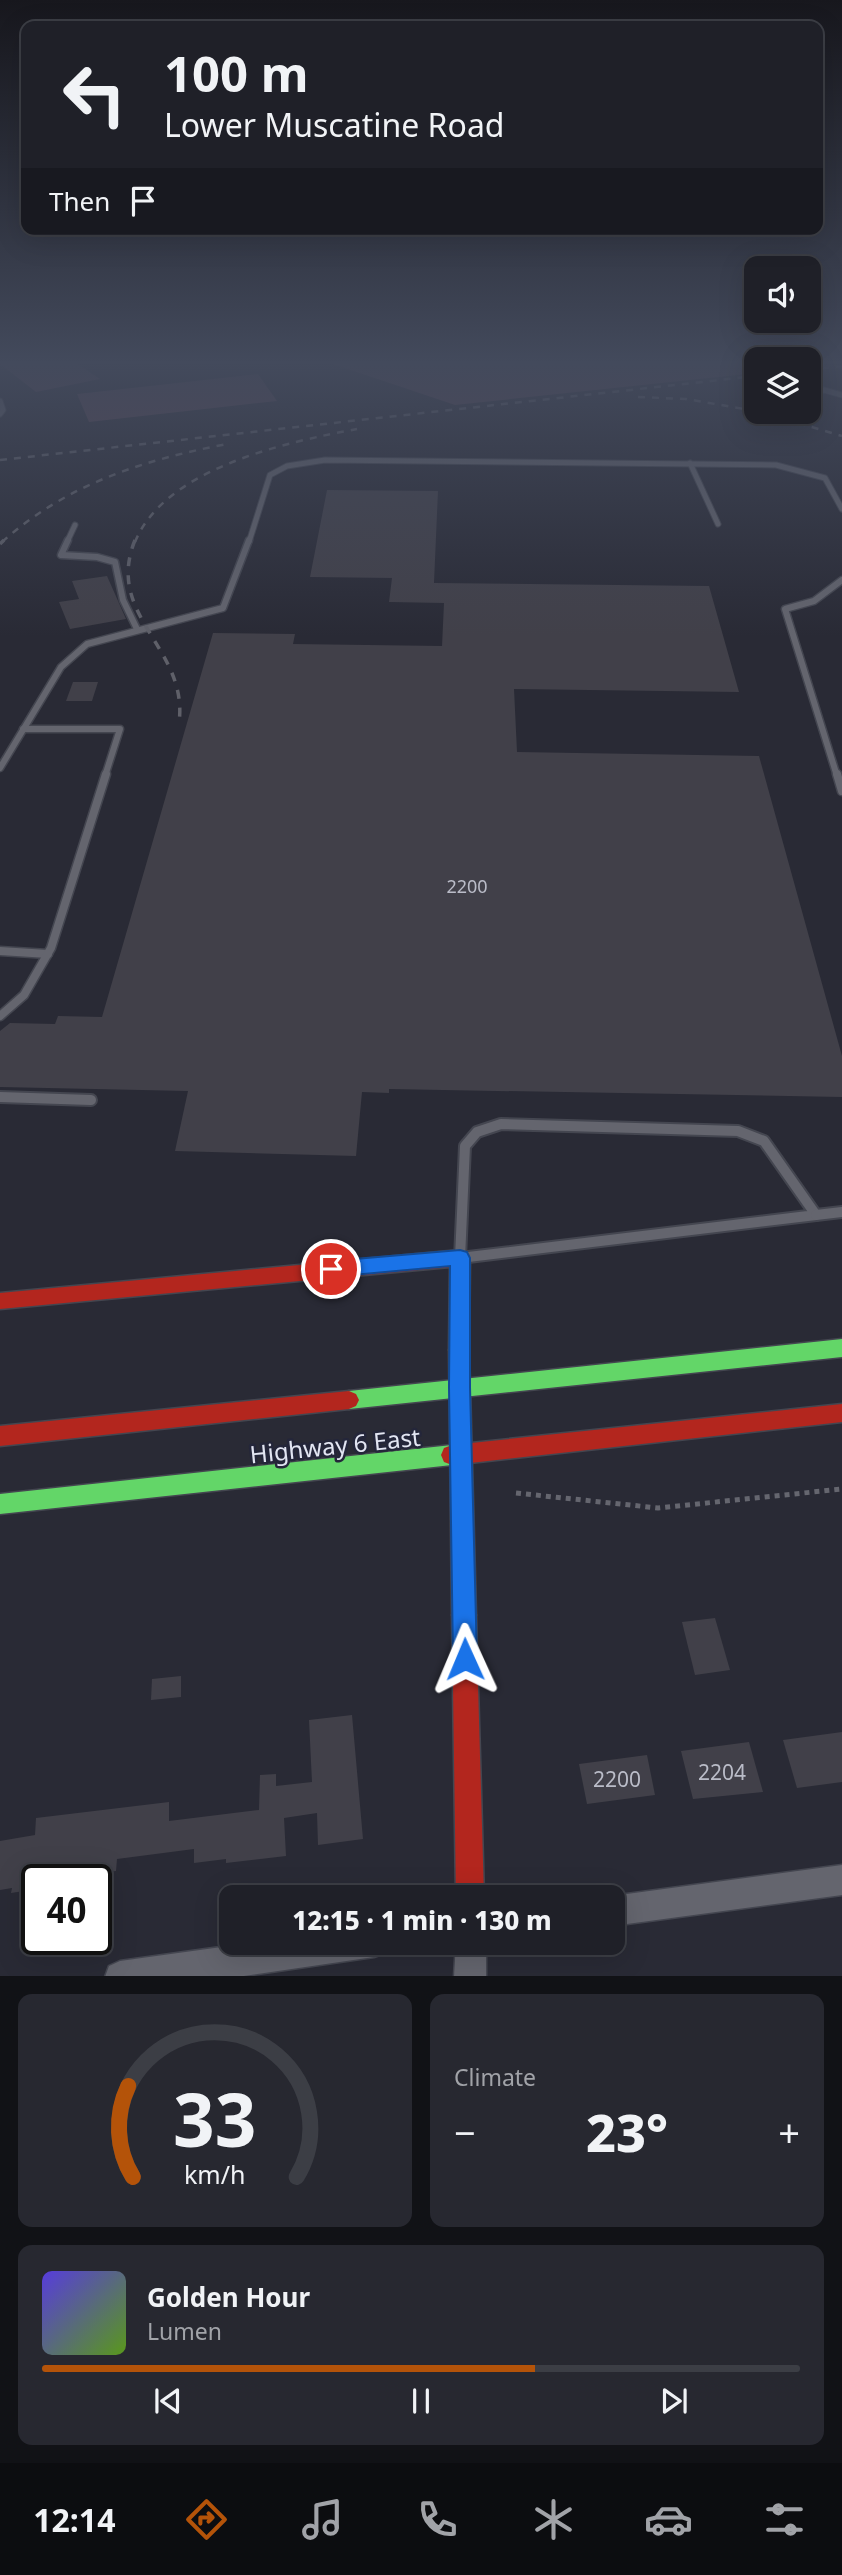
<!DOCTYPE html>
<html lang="en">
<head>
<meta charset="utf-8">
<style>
  :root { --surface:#1f2028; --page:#272830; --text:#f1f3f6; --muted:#a1a3a8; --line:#3c3e45; --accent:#b45309 }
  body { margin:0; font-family:"Noto Sans",sans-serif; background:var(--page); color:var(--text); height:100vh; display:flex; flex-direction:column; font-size:26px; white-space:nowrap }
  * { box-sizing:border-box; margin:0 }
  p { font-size:23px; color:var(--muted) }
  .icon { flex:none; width:38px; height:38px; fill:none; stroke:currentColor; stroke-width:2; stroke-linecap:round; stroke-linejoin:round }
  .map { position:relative; height:1976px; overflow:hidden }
  .side { display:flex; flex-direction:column; gap:18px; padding:18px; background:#111216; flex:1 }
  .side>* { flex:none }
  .hud { position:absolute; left:21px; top:21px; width:802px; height:214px; border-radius:14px; box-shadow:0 7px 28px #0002,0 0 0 2px var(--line); background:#1f2028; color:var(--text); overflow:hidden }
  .buttons { position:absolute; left:744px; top:256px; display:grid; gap:14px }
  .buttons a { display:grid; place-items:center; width:77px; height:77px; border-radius:14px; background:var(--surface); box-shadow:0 7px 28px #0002,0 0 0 2px var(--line); font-size:35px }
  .speed { position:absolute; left:21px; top:1864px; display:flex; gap:14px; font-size:35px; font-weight:700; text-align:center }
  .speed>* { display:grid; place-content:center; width:91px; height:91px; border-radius:50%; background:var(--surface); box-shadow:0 7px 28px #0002,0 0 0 2px var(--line); line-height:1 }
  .speed .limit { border:4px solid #111; border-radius:10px; background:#fff; color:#111 }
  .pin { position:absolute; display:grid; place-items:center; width:60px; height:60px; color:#fff; margin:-30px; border:4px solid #fff; border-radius:50%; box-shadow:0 2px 7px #0007 }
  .me { position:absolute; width:77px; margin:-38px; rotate:359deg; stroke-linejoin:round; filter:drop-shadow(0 0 5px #0008) }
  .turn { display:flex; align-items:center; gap:24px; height:147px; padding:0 28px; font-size:32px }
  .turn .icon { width:91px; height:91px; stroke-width:2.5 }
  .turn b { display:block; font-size:49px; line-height:60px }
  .then { display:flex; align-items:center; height:66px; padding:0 28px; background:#0003; gap:14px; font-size:26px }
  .big { font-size:52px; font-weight:800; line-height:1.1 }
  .side .card { flex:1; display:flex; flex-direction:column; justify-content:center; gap:10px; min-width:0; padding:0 24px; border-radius:14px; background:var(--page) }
  .side .dial { align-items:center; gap:0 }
  .dial svg { height:182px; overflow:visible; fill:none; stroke:var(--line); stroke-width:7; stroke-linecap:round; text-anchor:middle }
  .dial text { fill:var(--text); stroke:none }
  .song { display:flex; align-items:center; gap:21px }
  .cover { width:84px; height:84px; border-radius:10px; background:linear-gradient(135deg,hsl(250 70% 55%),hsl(90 70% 35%)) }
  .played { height:7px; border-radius:4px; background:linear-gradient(90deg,var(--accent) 65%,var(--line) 65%) }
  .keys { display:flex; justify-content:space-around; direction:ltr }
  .heat { display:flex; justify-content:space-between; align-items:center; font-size:38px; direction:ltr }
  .side .tiles { flex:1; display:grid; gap:18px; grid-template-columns:1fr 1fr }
  .card:last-child { grid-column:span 2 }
  .trip { position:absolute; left:219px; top:1885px; width:406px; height:70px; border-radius:14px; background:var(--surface); box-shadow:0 7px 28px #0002,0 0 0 2px var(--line); font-weight:800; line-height:70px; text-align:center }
  .menu { display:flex; height:112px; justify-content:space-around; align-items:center; background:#0c0d10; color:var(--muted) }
  .menu .icon { width:49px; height:49px }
  .menu .on { color:var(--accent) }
  .menu b { font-size:32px; color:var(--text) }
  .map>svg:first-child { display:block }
</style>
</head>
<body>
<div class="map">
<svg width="842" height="1977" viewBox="0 0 842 1977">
  <rect width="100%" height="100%" fill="#292a35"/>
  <g fill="#584352">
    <path d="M 0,360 L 72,360 L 100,379 L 36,392 L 0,364 Z"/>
    <path d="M 321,360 L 756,360 L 756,373 L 455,405 Z"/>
    <path d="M 258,374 L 277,401 L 89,422 L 77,394 Z"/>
  </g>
  <g fill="#414049">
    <path d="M 327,490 L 438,491 L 434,583 L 709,586 L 739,692 L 514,689 L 517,752 L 759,756 L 842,1056 L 842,1097 L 389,1089 L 389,1093 L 362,1092 L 356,1156 L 175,1151 L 188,1091 L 0,1087 L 0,1031 L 10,1023 L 55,1024 L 58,1016 L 102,1017 L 213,633 L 295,634 L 293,644 L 442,646 L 444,603 L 389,602 L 392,578 L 310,577 Z"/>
    <path d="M 107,576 L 126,619 L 70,629 L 59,602 L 79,599 L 72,581 Z"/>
    <path d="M 73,682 L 98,682 L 92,701 L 66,701 Z"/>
    <path d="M 715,1618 L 730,1670 L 695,1675 L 682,1622 Z"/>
    <path d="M 181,1676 L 181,1697 L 151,1700 L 152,1679 Z"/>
    <path d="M 352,1715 L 363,1839 L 318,1845 L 317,1813 L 284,1818 L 286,1856 L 226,1863 L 226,1859 L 194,1863 L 194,1849 L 117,1859 L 116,1871 L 37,1880 L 37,1889 L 11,1893 L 12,1888 L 0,1890 L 0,1841 L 35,1835 L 36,1818 L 169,1802 L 169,1821 L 259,1810 L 260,1775 L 276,1774 L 276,1786 L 312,1782 L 309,1720 Z"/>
    <path d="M 842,1732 L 842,1782 L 797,1788 L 783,1740 Z"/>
    <path d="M 749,1742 L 763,1792 L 693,1799 L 681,1751 Z"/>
    <path d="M 647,1755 L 655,1795 L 587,1804 L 579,1764 Z"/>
  </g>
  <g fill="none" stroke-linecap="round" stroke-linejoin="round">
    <g stroke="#444650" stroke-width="7">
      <g id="lane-far3">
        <path d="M 808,394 L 824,390 L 842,395"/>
        <path d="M 0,401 L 3,410 L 0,414"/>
        <path d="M 690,463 L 718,524"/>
        <path d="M 67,542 L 75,525"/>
        <path d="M 249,542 L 270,475 L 287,466 L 325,460 L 776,465 L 825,478 L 842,509"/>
      </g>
    </g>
    <g stroke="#444650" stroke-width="9">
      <g id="lane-far2">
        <path d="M 68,540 L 61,555 L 97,557 L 115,562 L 123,600 L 137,629"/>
        <path d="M 23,729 L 120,729 L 105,776"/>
        <path d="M 0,768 L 61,667 L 87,644 L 223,608 L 249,540"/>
        <path d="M 837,776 L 785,609 L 814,601 L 842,580"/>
      </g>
    </g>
    <g stroke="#444650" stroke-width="11">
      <g id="lane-far1">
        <path d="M 837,774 L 842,791"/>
        <path d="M 0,951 L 48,954"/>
        <path d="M 0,1016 L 24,995 L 51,948 L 106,774"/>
      </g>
    </g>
    <g stroke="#444650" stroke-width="14">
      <g id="lane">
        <path d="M 0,1097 L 91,1100"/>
        <path d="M 501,1124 L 738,1131 L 764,1141 L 816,1215 L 460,1258 L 465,1146 L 477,1132 Z"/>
        <path d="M 816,1215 L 842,1212"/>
      </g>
    </g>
    <g stroke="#444650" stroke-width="3">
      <g id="street">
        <path d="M 842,1865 L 842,1895 L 612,1926 L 612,1897 L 609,1897 L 612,1896 Z"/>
        <path d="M 257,1942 L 389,1942 L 385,1953 L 374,1957 L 237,1977 L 105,1977 L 109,1966 L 120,1961 Z"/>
        <path d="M 456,1942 L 486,1942 L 486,1977 L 454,1977 Z"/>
      </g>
    </g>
    <g stroke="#444650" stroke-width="3">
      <g id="fast">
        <path d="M 842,1339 L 842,1357 L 349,1409 L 342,1406 L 339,1400 L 342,1394 L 349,1391 Z"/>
        <path d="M 452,1445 L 460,1448 L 463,1455 L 460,1462 L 452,1465 L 0,1514 L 0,1494 Z"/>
      </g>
    </g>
    <g stroke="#444650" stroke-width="3">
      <path id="slow" d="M 459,1341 L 466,1344 L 469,1350 L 476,1615 L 472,1623 L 464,1627 L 456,1623 L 452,1615 L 449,1350 L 452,1344 Z"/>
    </g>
    <g stroke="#444650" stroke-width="3">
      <g id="jam">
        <path d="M 460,1250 L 467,1253 L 470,1258 L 469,1350 L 466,1356 L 459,1359 L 452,1356 L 449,1350 L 450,1267 L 0,1309 L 0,1293 Z"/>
        <path d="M 349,1391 L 356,1394 L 359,1400 L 356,1406 L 349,1409 L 0,1446 L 0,1426 Z"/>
        <path d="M 842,1404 L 842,1422 L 452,1465 L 444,1462 L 441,1455 L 444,1448 L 452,1445 Z"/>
        <path d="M 464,1603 L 472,1607 L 476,1615 L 484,1897 L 456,1897 L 452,1615 L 456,1607 Z"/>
      </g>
    </g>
    <path stroke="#65666f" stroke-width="5" stroke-dasharray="5 5" stroke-linecap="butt" d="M 516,1493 L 658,1508 L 842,1489"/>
    <use href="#lane-far3" stroke="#64656e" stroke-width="5"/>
    <use href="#lane-far2" stroke="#64656e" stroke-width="6"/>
    <use href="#lane-far1" stroke="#64656e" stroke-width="8"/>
    <use href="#lane" stroke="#64656e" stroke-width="10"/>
    <use href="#street" fill="#64656e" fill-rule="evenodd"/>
    <use href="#fast" fill="#63d668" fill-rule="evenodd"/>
    <use href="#slow" fill="#ff974d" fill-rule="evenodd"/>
    <use href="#jam" fill="#b3261e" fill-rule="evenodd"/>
    <g stroke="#5f6069" stroke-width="2.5" stroke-dasharray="7 7" stroke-linecap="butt">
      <path d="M 808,370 L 842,366"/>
      <path d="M 638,397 L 686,399 L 756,411"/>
      <path d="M 758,411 L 842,436"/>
      <path d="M 0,460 L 756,376"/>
      <path d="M 2,542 C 67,484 143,460 227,444"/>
      <path d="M 135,542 C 165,468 287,442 357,429"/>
    </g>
    <g stroke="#5f6069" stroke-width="3.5" stroke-dasharray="9 9" stroke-linecap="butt">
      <path d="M 135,540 C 104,617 189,647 179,723"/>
      <path d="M 0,544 L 4,540"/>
    </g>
  </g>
  <linearGradient id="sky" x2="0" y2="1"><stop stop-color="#17171d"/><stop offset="0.57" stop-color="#434a5c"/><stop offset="1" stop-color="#434a5c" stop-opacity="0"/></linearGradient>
  <rect width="842" height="636" fill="url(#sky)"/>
  <path fill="#1a73e8" stroke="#114b97" stroke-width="2" d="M 460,1250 L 467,1252 L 470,1258 L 470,1387 L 477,1659 L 474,1667 L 465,1671 L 456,1667 L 453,1659 L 449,1387 L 450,1266 L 331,1277 L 324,1275 L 321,1269 L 324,1264 L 331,1261 Z"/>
  <g text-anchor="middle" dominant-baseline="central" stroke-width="5" stroke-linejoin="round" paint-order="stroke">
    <g font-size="18" fill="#babcc8">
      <text x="467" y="886">2200</text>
    </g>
    <g font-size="21" fill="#babcc8">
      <text x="722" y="1772">2204</text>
      <text x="617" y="1779">2200</text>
    </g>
    <g font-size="24" fill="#e2e5f2" stroke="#24263a">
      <text transform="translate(335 1445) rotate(-6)">Highway 6 East</text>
    </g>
  </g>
</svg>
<div class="buttons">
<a><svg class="icon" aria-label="sound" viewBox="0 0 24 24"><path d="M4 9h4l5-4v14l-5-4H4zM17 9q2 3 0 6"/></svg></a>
<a><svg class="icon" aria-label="layers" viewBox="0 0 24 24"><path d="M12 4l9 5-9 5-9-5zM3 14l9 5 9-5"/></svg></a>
</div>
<div class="speed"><div class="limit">40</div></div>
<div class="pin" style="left:331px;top:1269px;background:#d93025"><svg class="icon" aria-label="arrive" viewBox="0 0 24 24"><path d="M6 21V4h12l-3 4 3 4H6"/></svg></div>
<svg class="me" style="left:465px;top:1659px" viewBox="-20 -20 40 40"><path d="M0-17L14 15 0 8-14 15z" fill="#1a73e8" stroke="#fff" stroke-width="4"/></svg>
<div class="trip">12:15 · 1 min · 130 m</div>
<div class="hud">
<div class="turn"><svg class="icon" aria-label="left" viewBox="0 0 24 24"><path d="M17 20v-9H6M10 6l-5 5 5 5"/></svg><div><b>100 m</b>Lower Muscatine Road</div></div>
<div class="then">Then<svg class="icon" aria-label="arrive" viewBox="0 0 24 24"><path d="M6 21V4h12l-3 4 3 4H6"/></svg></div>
</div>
</div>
<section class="side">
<div class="tiles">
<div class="card dial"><svg viewBox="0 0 100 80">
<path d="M14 69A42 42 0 1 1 86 69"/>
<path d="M14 69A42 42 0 0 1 12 29" stroke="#b45309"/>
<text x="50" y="56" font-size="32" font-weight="700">33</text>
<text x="50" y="72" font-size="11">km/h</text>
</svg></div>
<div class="card"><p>Climate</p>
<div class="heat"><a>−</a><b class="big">23°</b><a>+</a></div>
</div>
<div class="card">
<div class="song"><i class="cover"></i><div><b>Golden Hour</b><p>Lumen</p></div></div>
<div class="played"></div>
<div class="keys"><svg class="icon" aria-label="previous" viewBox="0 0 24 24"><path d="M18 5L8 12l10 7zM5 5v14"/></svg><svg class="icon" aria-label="pause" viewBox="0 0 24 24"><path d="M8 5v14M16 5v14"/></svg><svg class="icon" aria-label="next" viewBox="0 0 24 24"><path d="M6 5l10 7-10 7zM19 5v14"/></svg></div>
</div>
</div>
</section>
<nav class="menu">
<b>12:14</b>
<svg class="icon on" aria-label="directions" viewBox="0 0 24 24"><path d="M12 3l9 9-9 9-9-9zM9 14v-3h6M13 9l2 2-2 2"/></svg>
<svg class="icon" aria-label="music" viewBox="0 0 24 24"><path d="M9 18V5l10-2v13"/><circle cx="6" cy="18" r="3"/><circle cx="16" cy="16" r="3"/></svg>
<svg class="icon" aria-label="phone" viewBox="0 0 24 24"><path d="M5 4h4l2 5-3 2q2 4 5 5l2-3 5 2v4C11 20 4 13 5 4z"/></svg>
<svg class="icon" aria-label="climate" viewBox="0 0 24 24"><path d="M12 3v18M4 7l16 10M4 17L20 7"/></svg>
<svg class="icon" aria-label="car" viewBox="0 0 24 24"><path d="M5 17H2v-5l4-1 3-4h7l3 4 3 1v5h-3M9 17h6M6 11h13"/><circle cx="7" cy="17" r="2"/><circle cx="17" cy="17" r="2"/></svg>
<svg class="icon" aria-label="filters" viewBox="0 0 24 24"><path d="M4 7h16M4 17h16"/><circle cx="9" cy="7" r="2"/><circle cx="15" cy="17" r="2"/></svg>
</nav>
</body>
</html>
